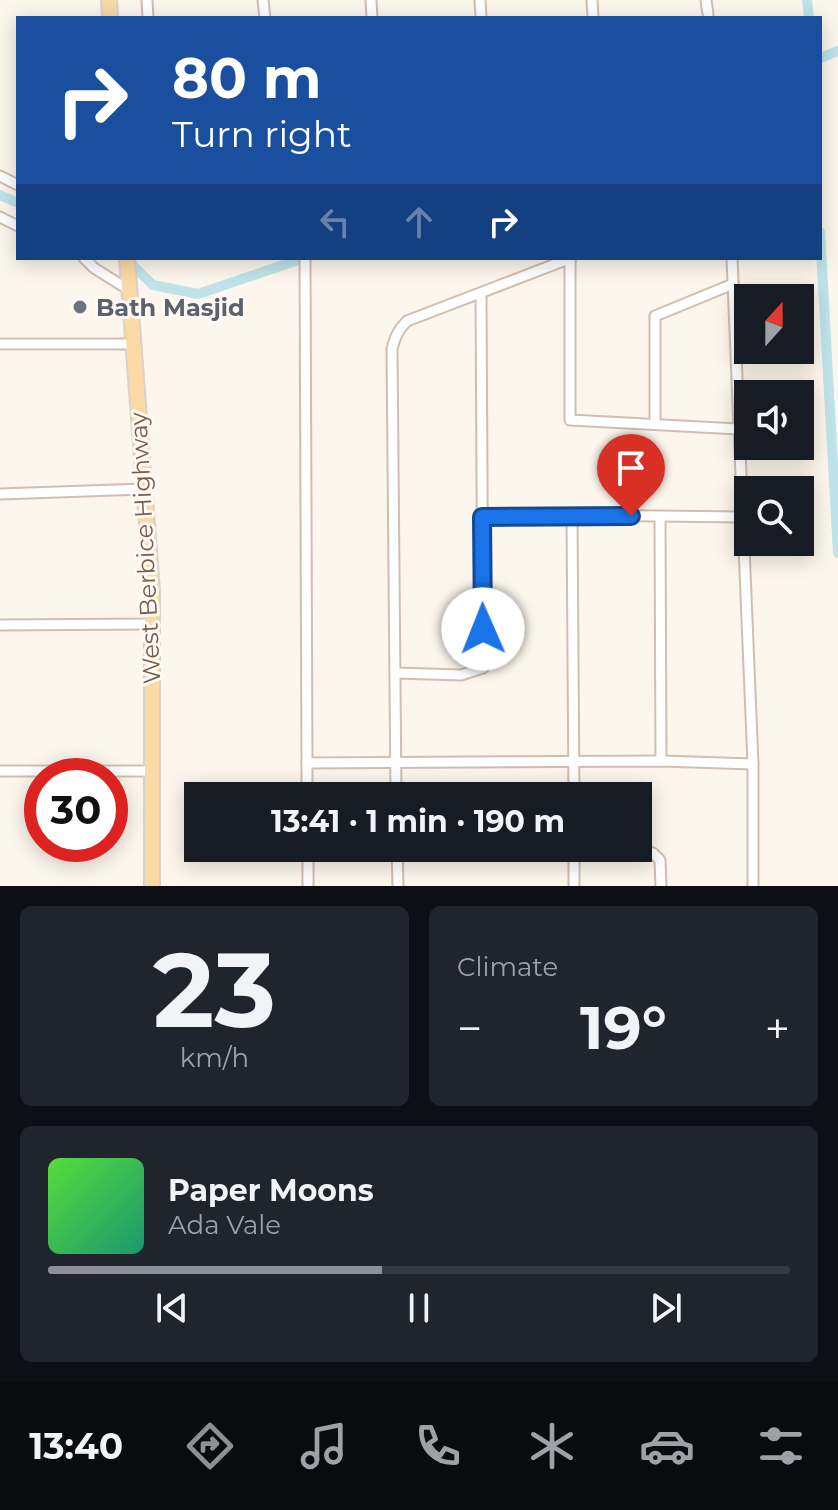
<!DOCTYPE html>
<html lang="en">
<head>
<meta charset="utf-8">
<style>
  :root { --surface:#171b24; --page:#20242c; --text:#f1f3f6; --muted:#9ea1a6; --line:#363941; --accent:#8c9099 }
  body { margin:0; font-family:Montserrat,sans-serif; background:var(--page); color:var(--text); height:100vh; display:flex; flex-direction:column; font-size:30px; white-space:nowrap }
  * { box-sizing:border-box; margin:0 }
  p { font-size:26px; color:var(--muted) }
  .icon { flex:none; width:44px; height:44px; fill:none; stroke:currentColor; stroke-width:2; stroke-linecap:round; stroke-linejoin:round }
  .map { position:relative; height:886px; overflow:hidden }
  .details { display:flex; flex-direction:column; gap:20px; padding:20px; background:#0d0f14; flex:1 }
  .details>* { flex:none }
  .banner { position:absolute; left:16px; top:16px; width:806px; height:244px; border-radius:0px; box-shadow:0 4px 20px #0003; background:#1a4fa0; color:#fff; overflow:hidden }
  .needle { width:52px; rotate:21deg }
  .buttons { position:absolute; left:734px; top:284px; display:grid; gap:16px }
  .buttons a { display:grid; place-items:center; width:80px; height:80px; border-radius:0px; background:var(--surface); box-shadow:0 4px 20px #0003; font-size:40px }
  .speed { position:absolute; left:24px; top:758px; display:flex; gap:16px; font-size:40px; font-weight:700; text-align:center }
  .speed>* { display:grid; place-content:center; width:104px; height:104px; border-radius:50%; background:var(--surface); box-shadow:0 4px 20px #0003; line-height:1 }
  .speed .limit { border:12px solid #d22; background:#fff; color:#111 }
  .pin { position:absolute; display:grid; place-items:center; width:68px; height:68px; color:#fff; margin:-82px -34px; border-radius:50% 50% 50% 0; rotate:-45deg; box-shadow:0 0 8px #0007 }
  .pin .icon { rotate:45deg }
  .me { position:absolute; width:88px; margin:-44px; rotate:359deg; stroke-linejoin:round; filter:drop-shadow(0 0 6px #0008) }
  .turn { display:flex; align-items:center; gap:28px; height:168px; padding:0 24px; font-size:36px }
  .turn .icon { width:104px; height:104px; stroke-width:2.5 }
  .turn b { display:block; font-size:56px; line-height:68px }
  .lanes { display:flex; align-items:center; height:76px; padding:0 24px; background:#0003; justify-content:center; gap:40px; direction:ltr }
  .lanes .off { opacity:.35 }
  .big { font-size:60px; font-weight:700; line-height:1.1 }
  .details .widget { flex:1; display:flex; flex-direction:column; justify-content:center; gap:12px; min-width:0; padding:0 28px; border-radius:12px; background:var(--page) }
  .details .dial { align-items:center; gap:0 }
  .dial b { font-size:104px; line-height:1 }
  .song { display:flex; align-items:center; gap:24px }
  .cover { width:96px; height:96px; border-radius:12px; background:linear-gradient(135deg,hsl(110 70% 55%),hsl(160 70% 35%)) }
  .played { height:8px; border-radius:4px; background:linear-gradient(90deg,var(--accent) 45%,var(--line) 45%) }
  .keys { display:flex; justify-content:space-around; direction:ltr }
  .heat { display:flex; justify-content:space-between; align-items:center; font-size:44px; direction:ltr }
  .details .tiles { flex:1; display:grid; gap:20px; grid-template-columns:1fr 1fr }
  .widget:last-child { grid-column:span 2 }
  .trip { position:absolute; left:184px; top:782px; width:468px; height:80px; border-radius:0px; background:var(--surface); box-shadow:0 4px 20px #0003; font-weight:700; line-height:80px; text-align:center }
  .tab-bar { display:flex; height:128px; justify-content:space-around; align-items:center; background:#090b0e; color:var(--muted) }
  .tab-bar .icon { width:56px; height:56px }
  .tab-bar .selected { color:var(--accent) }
  .tab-bar b { font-size:36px; color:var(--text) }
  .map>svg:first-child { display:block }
</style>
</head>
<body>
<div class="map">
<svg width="838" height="886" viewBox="0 0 838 886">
  <rect width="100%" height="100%" fill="#fdf6ec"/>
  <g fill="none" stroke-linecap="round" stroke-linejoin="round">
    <g stroke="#bfe3e8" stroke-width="10">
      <path d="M 807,0 L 809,18"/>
      <path d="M 820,58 L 838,51"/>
      <path d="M 0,195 L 18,203"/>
      <path d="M 820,232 L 838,553"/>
      <path d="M 126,259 L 153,285 L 198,294 L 304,258"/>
    </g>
    <g stroke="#d1beb0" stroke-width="13">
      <g id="minor">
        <path d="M 147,0 L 148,18"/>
        <path d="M 263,0 L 265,18"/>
        <path d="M 371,0 L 372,18"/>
        <path d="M 480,0 L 481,18"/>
        <path d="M 592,0 L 593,18"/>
        <path d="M 706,0 L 708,14"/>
        <path d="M 0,176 L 18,185"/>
        <path d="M 0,217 L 18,226"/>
        <path d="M 84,258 L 94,268 L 129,290"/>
        <path d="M 305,258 L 307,763"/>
        <path d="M 570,258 L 570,420 L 738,429"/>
        <path d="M 732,258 L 753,764 L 753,886"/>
        <path d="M 0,344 L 134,344"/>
        <path d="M 655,424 L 655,316 L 733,284"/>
        <path d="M 0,494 L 144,489"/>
        <path d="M 572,515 L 574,796"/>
        <path d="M 482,517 L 572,515 L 743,517"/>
        <path d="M 660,517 L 661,761"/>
        <path d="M 0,625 L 152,624"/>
        <path d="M 396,673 L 461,675 L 483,668 L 481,293"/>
        <path d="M 0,771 L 152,771"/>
        <path d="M 307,796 L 307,763 L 661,761 L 753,764"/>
        <path d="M 396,796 L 392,349 C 395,337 398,330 407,321 L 571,258"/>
        <path d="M 308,848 L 308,886"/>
        <path d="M 397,848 L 398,886"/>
        <path d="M 574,848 L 574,886"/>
        <path d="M 574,852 L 646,851 L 653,853 L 660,860 L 661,886"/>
      </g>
    </g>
    <g stroke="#dad1cd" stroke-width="18">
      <g id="primary">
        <path d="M 109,0 L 110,18"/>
        <path d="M 127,258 L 152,592 L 152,886"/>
      </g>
    </g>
    <use href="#minor" stroke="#fff" stroke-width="9"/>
    <use href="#primary" stroke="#fbd9a5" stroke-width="14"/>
  </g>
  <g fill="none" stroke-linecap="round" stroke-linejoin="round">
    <g stroke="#114b97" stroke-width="20">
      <path id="route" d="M 483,629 L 482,517 L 631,516"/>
    </g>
    <use href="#route" stroke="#1a73e8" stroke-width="14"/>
  </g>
  <circle fill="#6b7280" stroke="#fffaf3" stroke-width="3" cx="80" cy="307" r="8"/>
  <g text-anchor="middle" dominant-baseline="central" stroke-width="6" stroke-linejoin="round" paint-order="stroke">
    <g font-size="24" font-weight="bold" fill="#5b616d" stroke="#fffaf3" text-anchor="start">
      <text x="96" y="307">Bath Masjid</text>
    </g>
    <g font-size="24" fill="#7a5c4d" stroke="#fffaf3">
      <text transform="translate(145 548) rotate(-93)">West Berbice Highway</text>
    </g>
  </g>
</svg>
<div class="buttons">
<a><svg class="needle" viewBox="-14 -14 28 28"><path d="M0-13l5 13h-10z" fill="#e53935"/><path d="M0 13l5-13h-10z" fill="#9ea1a6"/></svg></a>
<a><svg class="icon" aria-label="sound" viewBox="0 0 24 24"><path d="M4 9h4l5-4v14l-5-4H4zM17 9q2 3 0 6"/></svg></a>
<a><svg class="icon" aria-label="search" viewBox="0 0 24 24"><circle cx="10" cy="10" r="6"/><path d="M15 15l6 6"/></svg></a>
</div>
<div class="speed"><div class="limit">30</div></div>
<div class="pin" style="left:631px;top:516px;background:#d93025"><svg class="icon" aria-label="arrive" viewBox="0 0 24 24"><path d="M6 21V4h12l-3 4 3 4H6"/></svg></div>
<svg class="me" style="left:483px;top:629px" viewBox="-20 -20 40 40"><circle r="19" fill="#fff"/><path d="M0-13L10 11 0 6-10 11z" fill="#1a73e8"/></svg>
<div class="trip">13:41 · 1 min · 190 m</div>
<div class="banner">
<div class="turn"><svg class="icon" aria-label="right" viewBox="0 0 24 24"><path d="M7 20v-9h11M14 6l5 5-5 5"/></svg><div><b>80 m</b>Turn right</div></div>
<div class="lanes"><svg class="icon off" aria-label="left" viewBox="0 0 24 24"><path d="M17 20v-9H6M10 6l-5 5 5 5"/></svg><svg class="icon off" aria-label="ahead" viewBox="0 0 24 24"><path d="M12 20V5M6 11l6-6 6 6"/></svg><svg class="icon" aria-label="right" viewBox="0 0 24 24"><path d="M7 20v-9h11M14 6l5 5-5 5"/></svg></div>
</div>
</div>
<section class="details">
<div class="tiles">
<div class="widget dial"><b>23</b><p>km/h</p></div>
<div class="widget"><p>Climate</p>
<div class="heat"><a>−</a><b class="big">19°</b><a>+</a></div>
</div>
<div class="widget">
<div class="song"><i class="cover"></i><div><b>Paper Moons</b><p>Ada Vale</p></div></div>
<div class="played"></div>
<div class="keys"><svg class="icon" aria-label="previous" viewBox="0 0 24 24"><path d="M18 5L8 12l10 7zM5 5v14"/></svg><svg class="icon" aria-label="pause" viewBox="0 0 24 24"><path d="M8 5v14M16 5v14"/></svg><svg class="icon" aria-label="next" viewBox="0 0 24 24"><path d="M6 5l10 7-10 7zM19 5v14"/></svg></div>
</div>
</div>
</section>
<nav class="tab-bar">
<b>13:40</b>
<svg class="icon selected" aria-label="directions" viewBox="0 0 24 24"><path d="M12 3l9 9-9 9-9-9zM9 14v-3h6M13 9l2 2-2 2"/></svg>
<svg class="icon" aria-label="music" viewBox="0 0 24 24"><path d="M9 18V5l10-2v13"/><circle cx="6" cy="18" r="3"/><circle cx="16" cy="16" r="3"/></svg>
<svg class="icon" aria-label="phone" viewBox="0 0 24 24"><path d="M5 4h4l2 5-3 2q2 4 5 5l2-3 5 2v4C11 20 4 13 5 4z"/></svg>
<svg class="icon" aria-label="climate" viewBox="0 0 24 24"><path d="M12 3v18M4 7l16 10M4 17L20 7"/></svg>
<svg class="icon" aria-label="car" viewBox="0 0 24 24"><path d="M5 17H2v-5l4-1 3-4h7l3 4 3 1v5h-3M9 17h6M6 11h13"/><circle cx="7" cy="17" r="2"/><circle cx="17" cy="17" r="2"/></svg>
<svg class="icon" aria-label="filters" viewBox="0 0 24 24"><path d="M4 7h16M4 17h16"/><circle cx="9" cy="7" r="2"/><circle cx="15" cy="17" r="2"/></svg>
</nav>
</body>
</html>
